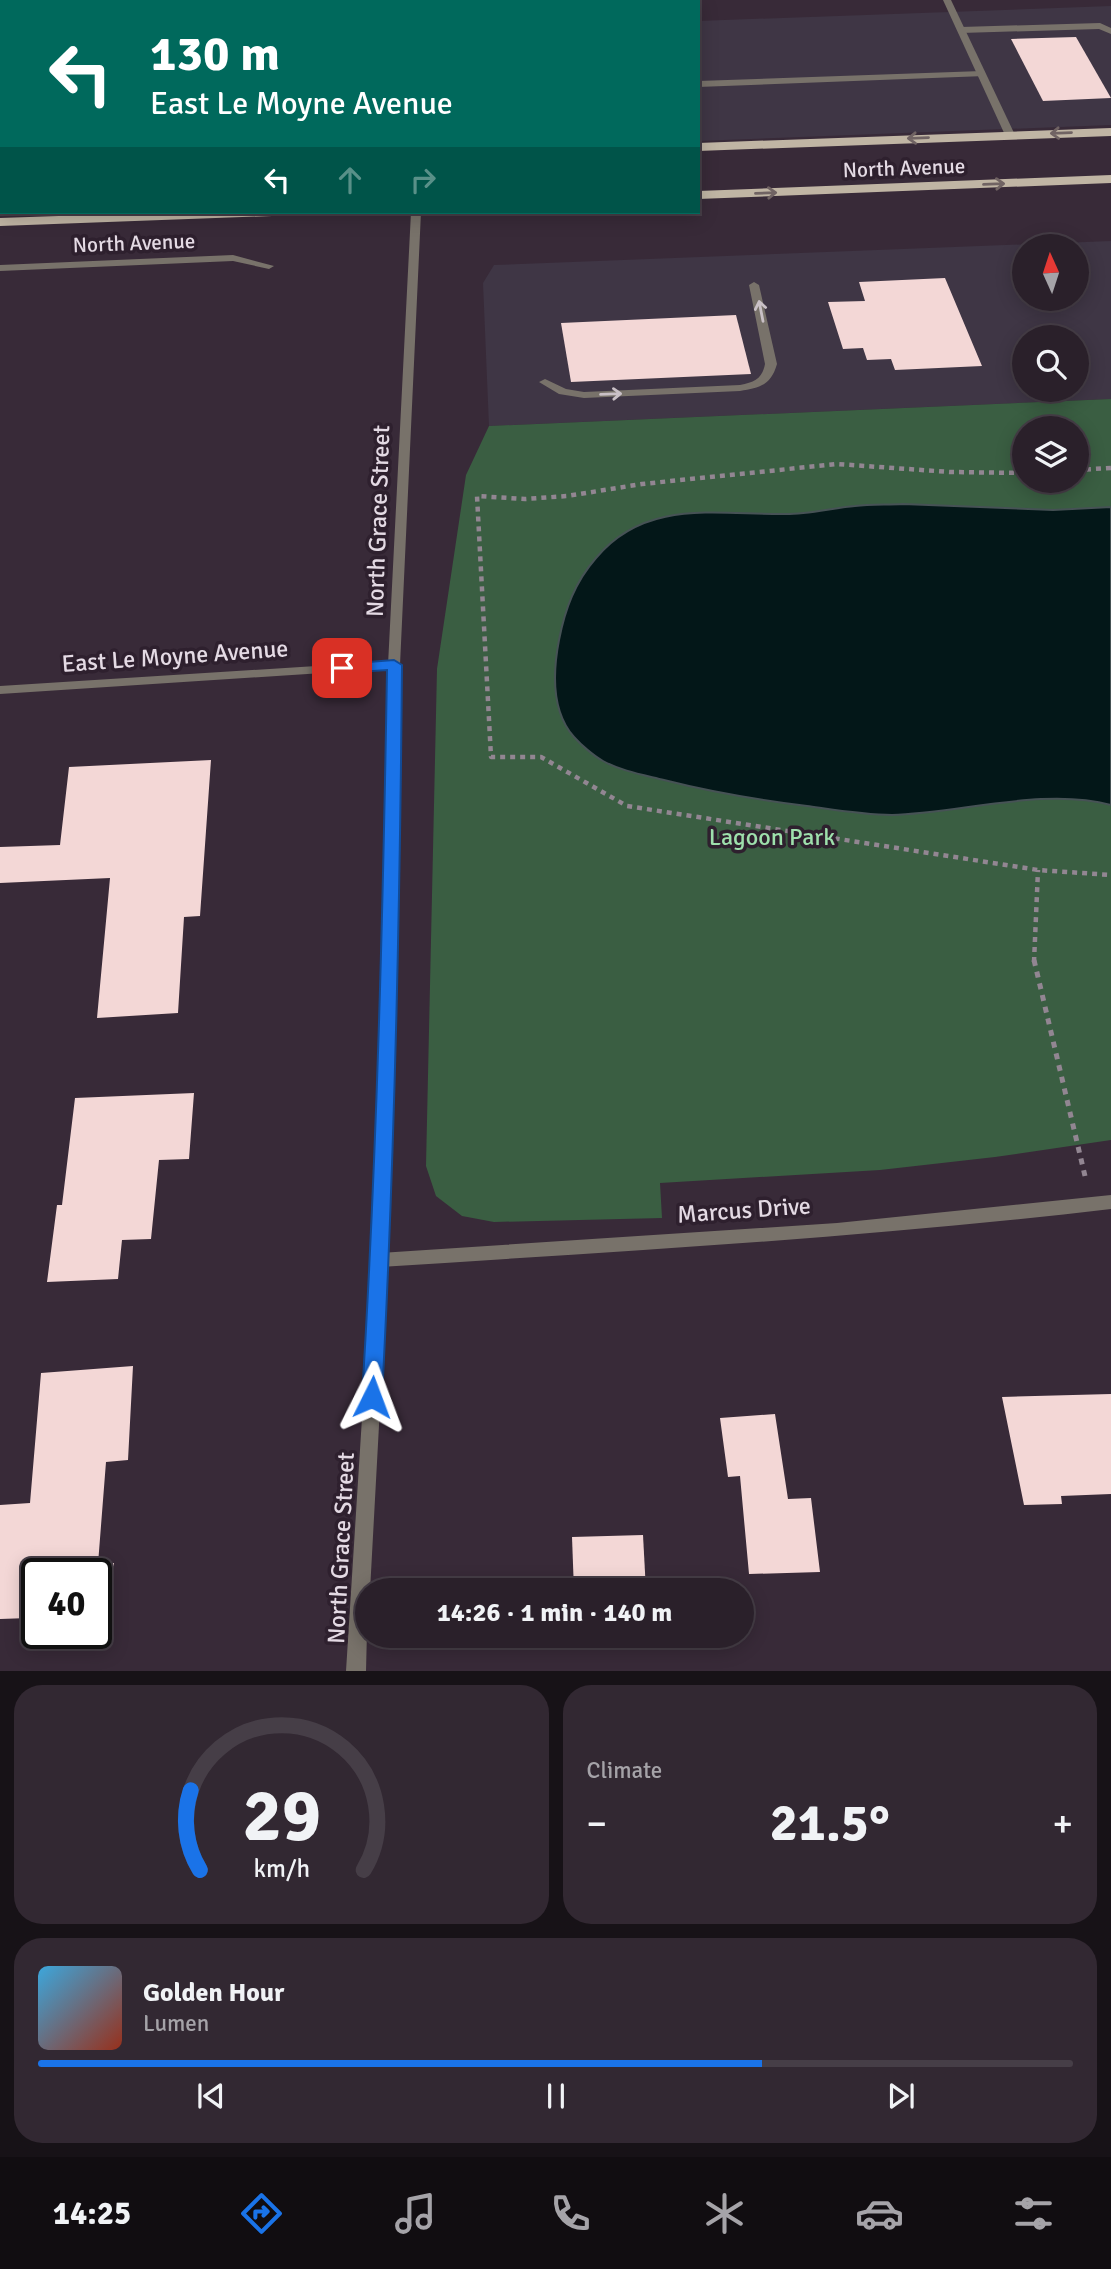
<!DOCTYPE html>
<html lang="en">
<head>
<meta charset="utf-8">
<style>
  :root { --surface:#2a202a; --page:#322832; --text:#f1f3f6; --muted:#a5a3a8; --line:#463e47; --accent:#1a73e8 }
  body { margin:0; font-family:Signika,sans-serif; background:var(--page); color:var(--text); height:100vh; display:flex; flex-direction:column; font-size:26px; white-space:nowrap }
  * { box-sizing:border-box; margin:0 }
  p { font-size:23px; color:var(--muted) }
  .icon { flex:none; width:38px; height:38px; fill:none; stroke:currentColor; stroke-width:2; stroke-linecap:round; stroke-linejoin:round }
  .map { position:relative; height:1671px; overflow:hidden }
  .sheet { display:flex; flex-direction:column; gap:14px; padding:14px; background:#171217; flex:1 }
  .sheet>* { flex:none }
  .guide { position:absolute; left:0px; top:0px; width:700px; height:214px; box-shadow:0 4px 18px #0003,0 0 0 2px var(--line); background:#00695c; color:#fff; overflow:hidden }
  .needle { width:46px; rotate:357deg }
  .controls { position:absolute; left:1012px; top:234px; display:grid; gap:14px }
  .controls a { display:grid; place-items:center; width:77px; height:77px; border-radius:50%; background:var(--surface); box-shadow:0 4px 18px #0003,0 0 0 2px var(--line); font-size:35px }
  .speed { position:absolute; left:21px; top:1558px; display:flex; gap:14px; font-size:35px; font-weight:700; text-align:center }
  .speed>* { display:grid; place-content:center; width:91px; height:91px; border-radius:50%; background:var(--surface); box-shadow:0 4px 18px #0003,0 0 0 2px var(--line); line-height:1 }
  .speed .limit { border:4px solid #111; border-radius:10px; background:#fff; color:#111 }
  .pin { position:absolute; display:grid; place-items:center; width:60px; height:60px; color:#fff; margin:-30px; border-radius:14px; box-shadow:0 4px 10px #0006 }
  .me { position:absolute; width:77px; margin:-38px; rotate:3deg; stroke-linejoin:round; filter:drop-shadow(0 0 5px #0008) }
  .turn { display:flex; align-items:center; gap:24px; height:147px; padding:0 35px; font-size:32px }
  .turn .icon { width:91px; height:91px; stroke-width:2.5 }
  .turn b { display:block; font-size:49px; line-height:60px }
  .lanes { display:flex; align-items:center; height:66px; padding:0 35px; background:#0003; justify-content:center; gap:35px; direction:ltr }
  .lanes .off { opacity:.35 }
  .big { font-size:52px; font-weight:800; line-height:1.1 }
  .sheet .widget { flex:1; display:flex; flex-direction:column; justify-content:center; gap:10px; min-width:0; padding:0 24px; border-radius:28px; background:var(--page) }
  .sheet .dial { align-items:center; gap:0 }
  .dial svg { height:182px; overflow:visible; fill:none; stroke:var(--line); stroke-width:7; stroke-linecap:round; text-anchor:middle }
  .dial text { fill:var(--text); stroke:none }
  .song { display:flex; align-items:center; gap:21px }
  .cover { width:84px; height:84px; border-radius:10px; background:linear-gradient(135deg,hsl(200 70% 55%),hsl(10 70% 35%)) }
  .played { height:7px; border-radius:4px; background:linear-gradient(90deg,var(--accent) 70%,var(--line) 70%) }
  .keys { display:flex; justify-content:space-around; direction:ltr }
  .heat { display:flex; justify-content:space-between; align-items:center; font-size:38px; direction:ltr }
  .sheet .tiles { flex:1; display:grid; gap:14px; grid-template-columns:1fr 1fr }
  .widget:last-child { grid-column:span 2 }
  .trip { position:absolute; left:355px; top:1578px; width:399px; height:70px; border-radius:35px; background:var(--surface); box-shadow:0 4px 18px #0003,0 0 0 2px var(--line); font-weight:800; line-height:70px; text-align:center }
  .tab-bar { display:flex; height:112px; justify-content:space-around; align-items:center; background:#110d11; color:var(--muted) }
  .tab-bar .icon { width:49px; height:49px }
  .tab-bar .active { color:var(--accent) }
  .tab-bar b { font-size:32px; color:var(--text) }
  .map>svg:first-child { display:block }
</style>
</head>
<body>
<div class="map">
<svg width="1111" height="1671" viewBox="0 0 1111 1671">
  <rect width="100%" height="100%" fill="#382a38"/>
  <g fill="#3f3645" fill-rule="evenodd">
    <path d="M 0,0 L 368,0 L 2,2 L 0,139 Z"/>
    <path d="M 1111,6 L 1111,125 L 698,141 L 698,21 Z"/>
    <path d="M 1111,241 L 1111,399 L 489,426 L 483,283 L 494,265 ZM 1024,247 L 1076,247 L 1076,299 L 1024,299 ZM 1024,338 L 1076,338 L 1076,390 L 1024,390 Z"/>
  </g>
  <path fill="#3a5e42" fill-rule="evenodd" d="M 1111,399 L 1111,1140 L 995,1157 L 880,1170 L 660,1183 L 662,1218 L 494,1222 L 462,1216 L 436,1196 L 426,1166 L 437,669 L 466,475 L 489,426 ZM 1024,429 L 1076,429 L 1076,481 L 1024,481 Z"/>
  <path fill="#031718" stroke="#465255" stroke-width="2" d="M 903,504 L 1053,510 L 1111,507 L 1111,805 C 1045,787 960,813 892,815 C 864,815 835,810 807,806 C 759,800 711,792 664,780 C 644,775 621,771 603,761 C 594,756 581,745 574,737 C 551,711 553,671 559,640 C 565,609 575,582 596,558 C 646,498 717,515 786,514 C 809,514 832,508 855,506 C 871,504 887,505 903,504 Z"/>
  <g fill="#f3d7d6" fill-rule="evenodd">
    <path d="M 1076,37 L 1111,98 L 1043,101 L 1011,39 Z"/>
    <path d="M 945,278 L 982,366 L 895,370 L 891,359 L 867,360 L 863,348 L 843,349 L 828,302 L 865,301 L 859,282 Z"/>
    <path d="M 736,315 L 751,374 L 571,382 L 561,323 Z"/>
    <path d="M 211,760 L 200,916 L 184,917 L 178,1013 L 97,1018 L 110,878 L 0,883 L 0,847 L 60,845 L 69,767 Z"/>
    <path d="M 194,1093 L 189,1159 L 159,1160 L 151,1239 L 122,1240 L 118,1279 L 47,1282 L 57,1205 L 62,1205 L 75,1098 Z"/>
    <path d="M 133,1366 L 128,1460 L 106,1462 L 98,1564 L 114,1563 L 109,1635 L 27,1641 L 29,1618 L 0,1619 L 0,1505 L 30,1503 L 41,1373 ZM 37,1573 L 96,1573 L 96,1633 L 37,1633 Z"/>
    <path d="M 1111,1394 L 1111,1494 L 1061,1496 L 1062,1504 L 1024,1505 L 1002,1397 Z"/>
    <path d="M 775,1414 L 788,1499 L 811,1498 L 820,1572 L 749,1574 L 740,1476 L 728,1477 L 720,1418 Z"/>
    <path d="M 643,1535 L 646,1591 L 574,1591 L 572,1537 Z"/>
  </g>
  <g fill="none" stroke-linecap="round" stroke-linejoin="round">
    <g stroke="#928692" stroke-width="4.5" stroke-dasharray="5 5" stroke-linecap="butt">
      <path d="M 1076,470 L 1111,468"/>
      <path d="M 1024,473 L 950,472 L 837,464 L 642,484 L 567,496 L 525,499 L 477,496 L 491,757 L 541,757 L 627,806 L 1038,870 L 1111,875"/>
      <path d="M 1034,962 L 1038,870"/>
    </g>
    <path stroke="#928692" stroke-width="5" stroke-dasharray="6 6" stroke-linecap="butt" d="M 1034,960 L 1085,1176"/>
    <g fill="#78726a" fill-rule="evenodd">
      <path d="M 136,0 L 154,0 L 134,2 Z"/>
      <rect x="237" y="0" width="8" height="2"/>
      <path d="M 315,0 L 323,0 L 324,2 L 316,2 Z"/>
      <rect x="0" y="8" width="2" height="6"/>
      <path d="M 1100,23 L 1111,28 L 1111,34 L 1099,29 L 961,33 L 957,30 L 961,27 Z"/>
      <path d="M 982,71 L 985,72 L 985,76 L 698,87 L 698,81 Z"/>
      <rect x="0" y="106" width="2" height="6"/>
      <path d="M 754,282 L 759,285 L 777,364 C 771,385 760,388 740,391 L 584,398 L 559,394 L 539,382 L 545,379 L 566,389 L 584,392 L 740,385 C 755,382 762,379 765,364 L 749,285 Z"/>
    </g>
    <g fill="#78726a" fill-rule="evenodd">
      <path d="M 943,0 L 951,0 L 1015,135 L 1013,137 L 1005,135 Z"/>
      <path d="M 233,255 L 274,266 L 269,269 L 233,261 L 0,271 L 0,265 Z"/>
      <path d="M 394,661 L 399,662 L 400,665 L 399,668 L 0,694 L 0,686 Z"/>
      <path d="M 1111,1195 L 1111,1209 C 868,1238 624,1251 380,1267 L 374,1265 L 372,1260 L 374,1255 L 380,1253 L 837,1223 Z"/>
    </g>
    <g fill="#78726a" fill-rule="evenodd">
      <rect x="419" y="0" width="8" height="2"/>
      <path d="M 411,212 L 421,212 L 400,665 L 399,905 L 388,1260 L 370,1591 L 368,1591 L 366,1671 L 346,1671 L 372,1260 L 385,905 L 388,665 Z"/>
    </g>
    <g fill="#c0b5a4" fill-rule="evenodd">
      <path d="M 1111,128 L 1111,136 L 698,151 L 698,143 Z"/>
      <rect x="0" y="170" width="2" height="8"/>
      <path d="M 1111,175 L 1111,183 L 698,199 L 698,191 Z"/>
      <path d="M 176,212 L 278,212 L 272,216 L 0,226 L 0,218 Z"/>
    </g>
  </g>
  <defs><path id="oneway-shaft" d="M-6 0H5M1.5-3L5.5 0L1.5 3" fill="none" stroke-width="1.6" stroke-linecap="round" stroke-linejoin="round" transform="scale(1.75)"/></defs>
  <g stroke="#706363">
    <use href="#oneway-shaft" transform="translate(1061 133) rotate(178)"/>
    <use href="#oneway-shaft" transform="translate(918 138) rotate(178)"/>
    <use href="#oneway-shaft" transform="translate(994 184) rotate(-2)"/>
    <use href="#oneway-shaft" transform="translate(766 193) rotate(-2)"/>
  </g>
  <g stroke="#c9c0c6">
    <use href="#oneway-shaft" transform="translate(761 311) rotate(-101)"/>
    <use href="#oneway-shaft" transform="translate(611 394) rotate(-2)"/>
  </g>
  <path fill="#1a73e8" stroke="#114b97" stroke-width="2" d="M 394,660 L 402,665 C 400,909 395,1153 382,1397 L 379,1403 L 372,1405 L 365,1403 L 362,1397 C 377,1155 383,913 387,670 L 342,673 L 335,668 L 342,664 Z"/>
  <g text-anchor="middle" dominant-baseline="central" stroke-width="7" stroke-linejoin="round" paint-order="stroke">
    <g font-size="21" fill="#e4dae4" stroke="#2e202e">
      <text transform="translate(904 168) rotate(-2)">North Avenue</text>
      <text transform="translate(134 243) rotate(-2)">North Avenue</text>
    </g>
    <g font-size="24" fill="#e4dae4" stroke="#2e202e">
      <text transform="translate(378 521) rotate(-88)">North Grace Street</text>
      <text transform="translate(175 656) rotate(-4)">East Le Moyne Avenue</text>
      <text transform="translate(744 1210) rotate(-4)">Marcus Drive</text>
      <text transform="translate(341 1548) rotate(-87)">North Grace Street</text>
    </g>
    <g font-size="24" fill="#9ee0ac" stroke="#2e202e">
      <text x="772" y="837">Lagoon Park</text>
    </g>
  </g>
</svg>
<div class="controls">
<a><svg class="needle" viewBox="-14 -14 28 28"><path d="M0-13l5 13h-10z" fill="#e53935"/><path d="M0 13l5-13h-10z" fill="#a5a3a8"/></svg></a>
<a><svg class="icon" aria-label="search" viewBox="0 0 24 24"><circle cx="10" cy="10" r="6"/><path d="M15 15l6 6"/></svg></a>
<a><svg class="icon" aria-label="layers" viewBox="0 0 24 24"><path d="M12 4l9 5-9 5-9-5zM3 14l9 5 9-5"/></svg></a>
</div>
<div class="speed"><div class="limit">40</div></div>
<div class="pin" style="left:342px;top:668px;background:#d93025"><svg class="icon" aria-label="arrive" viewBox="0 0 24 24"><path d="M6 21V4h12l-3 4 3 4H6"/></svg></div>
<svg class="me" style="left:372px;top:1397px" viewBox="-20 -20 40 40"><path d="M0-17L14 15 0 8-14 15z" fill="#1a73e8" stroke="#fff" stroke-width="4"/></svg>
<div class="trip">14:26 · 1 min · 140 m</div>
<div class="guide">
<div class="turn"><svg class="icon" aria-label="left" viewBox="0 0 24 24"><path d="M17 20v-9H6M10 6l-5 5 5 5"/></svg><div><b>130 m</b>East Le Moyne Avenue</div></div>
<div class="lanes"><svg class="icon" aria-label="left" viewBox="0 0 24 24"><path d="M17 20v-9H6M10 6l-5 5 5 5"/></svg><svg class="icon off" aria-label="ahead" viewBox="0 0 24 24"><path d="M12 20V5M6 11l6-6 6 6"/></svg><svg class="icon off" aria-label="right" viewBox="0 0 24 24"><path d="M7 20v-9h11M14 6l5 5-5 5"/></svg></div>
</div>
</div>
<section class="sheet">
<div class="tiles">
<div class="widget dial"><svg viewBox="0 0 100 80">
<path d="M14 69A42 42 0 1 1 86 69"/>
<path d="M14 69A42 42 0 0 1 10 34" stroke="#1a73e8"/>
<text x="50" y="56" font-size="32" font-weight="700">29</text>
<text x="50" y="72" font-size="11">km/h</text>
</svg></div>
<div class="widget"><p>Climate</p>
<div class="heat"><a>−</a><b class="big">21.5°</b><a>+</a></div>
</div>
<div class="widget">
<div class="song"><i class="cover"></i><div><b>Golden Hour</b><p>Lumen</p></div></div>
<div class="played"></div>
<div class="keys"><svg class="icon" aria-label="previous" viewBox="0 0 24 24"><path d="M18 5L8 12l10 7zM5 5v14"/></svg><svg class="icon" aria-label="pause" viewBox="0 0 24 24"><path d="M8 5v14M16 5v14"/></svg><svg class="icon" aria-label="next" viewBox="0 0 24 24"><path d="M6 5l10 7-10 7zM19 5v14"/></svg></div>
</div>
</div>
</section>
<nav class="tab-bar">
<b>14:25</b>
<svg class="icon active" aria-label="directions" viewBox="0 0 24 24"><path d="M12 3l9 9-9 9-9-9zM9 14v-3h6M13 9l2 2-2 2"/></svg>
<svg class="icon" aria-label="music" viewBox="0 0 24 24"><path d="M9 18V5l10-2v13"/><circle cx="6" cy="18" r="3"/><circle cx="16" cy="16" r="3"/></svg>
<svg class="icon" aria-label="phone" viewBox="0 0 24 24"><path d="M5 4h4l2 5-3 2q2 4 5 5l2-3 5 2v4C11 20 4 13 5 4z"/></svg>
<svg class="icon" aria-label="climate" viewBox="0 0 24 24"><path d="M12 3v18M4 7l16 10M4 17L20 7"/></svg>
<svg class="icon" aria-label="car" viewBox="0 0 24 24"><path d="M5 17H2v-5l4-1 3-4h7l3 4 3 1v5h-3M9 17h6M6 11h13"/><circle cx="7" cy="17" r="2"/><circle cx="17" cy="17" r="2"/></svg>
<svg class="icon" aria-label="filters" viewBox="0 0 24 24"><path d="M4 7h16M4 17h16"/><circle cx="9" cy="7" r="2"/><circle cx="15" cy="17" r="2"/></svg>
</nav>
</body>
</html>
